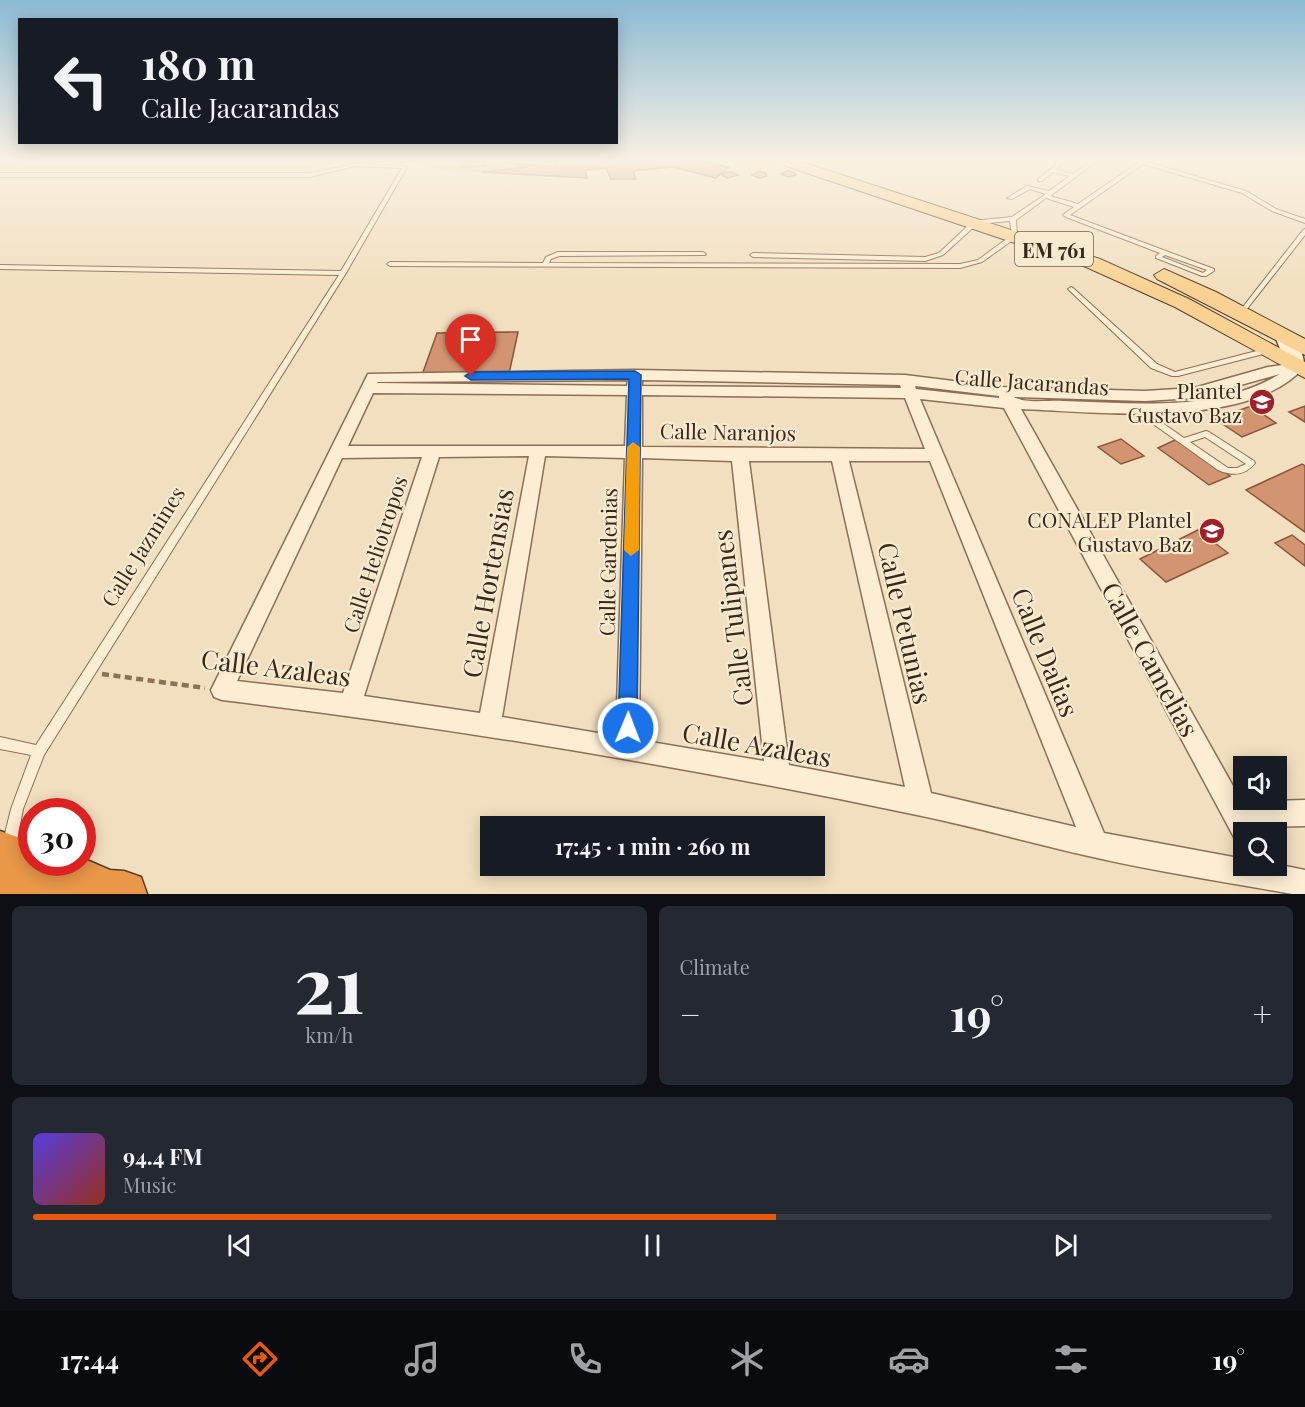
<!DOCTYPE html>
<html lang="en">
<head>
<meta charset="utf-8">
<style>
  :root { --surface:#171b24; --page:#242831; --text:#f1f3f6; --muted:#9ea1a6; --line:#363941; --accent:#ea580c }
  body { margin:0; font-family:"Playfair Display",serif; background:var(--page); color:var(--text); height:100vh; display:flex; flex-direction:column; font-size:22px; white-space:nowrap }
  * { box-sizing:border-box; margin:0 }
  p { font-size:20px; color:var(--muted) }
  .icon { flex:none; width:33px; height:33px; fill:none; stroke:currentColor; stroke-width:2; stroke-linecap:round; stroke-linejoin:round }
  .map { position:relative; height:894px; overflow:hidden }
  .panel { display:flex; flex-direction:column; gap:12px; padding:12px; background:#0d0f14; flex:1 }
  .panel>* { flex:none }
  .guide { position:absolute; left:18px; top:18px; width:600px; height:126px; border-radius:0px; box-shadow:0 3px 15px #0003; background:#171b24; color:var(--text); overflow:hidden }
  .controls { position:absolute; left:1233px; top:756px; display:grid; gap:12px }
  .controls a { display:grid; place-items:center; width:54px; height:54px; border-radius:0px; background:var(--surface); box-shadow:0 3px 15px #0003; font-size:30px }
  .speed { position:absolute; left:18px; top:798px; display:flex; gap:12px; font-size:30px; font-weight:700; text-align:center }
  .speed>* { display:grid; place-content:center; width:78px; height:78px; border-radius:50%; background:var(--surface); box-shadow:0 3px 15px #0003; line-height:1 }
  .speed .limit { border:9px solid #d22; background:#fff; color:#111 }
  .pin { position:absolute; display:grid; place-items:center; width:51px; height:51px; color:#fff; margin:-62px -26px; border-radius:50% 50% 50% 0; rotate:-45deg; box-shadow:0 0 6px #0007 }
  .pin .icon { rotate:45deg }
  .me { position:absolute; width:66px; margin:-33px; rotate:1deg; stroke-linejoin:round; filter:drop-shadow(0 0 4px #0008) }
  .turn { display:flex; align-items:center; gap:21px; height:126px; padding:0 24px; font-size:27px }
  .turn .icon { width:78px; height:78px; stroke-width:2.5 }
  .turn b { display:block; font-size:42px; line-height:51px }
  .big { font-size:45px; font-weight:700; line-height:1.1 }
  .panel .widget { flex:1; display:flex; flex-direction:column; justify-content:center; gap:9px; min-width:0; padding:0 21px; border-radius:9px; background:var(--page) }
  .panel .dial { align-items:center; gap:0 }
  .dial b { font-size:78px; line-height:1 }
  .song { display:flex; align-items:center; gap:18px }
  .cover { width:72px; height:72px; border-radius:9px; background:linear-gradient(135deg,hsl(250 70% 55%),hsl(10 70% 35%)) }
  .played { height:6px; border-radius:3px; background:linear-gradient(90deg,var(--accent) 60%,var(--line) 60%) }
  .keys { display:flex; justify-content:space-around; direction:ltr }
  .heat { display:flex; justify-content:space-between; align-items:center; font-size:33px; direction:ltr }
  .panel .tiles { flex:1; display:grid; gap:12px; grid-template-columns:1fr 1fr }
  .widget:last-child { grid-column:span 2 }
  .trip { position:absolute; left:480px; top:816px; width:345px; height:60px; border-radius:0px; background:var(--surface); box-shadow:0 3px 15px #0003; font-weight:700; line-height:60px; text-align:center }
  .tab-bar { display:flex; height:96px; justify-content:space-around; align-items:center; background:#090b0e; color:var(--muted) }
  .tab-bar .icon { width:42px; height:42px }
  .tab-bar .on { color:var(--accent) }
  .tab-bar b { font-size:27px; color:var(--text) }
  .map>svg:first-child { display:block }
</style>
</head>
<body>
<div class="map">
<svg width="1305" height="894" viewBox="0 0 1305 894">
  <rect width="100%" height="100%" fill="#f2dfbf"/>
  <g fill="#ced192">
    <path d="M 0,162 L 342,162 L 306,170 L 0,170 Z"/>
    <path d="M 415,162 L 462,162 L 463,167 L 485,166 L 485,162 L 503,162 L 528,167 C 492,171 449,178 415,162 Z"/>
  </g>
  <g fill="#d39471" stroke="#8d5539" stroke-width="1.5">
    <path d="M 462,162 L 485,162 L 486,166 L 462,167 Z"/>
    <path d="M 503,162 L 556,166 L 555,162 L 707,162 L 729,167 L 716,178 L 673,167 L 633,171 L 636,179 L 611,179 L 606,168 L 585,170 L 587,178 L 481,172 L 528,167 Z"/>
    <path d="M 759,171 L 766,173 L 767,176 L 759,178 L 752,175 Z"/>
    <path d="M 787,171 L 794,172 L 796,175 L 788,177 L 781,174 Z"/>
    <path d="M 725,172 L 732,172 L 738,175 L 727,178 L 722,175 Z"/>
    <path d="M 518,332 L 509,374 L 422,375 L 437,333 Z"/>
    <path d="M 1251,406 L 1276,423 L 1242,437 L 1215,419 Z"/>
    <path d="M 1305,406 L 1305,422 L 1289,412 Z"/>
    <path d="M 1121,439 L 1144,456 L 1121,464 L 1098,447 Z"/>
    <path d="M 1177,439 L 1230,476 L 1209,485 L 1158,448 Z"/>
    <path d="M 1302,464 L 1305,466 L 1305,532 L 1246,490 Z"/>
    <path d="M 1198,530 L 1228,553 L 1166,582 L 1140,559 Z"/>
    <path d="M 1292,535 L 1305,545 L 1305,566 L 1275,543 Z"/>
  </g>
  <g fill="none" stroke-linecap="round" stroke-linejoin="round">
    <g stroke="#8c6f56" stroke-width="2">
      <g id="lane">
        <path d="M 1054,162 L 1059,162 L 1062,164 L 1056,169 L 1073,174 L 1091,162 L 1096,162 L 1050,196 L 1078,204 L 1139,162 L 1147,162 L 1246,191 L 1276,209 L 1305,219 L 1305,223 L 1272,211 L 1242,193 L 1143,164 L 1070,215 L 1214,269 L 1214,271 L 1206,276 L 1202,276 L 1156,258 L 1156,256 L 1160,253 L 1066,217 L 1063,215 L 1064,214 L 1074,207 L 1046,198 L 1016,220 L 1017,237 L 982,262 L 960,268 L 390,266 L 387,264 L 390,262 L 543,263 L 546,257 L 558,252 L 703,252 L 706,254 L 705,255 L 559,256 L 551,259 L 549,263 L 960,264 L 978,260 L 1012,235 L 1010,221 L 977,224 L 943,255 L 925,261 L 753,257 L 750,255 L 753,253 L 925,257 L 939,253 L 973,221 L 1012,217 L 1046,194 L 1030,189 L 1012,199 L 1007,198 L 1027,186 L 1049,191 L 1070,176 L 1053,172 L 1042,181 L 1038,181 L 1038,179 L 1057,164 ZM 1165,255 L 1207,270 L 1203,273 L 1162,257 Z"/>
        <path d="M 355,164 L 405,166 L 407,167 L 346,273 L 44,755 L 23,809 L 16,846 L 14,851 L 9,853 L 4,851 L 2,846 L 11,809 L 31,755 L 0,749 L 0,737 L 36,745 L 339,275 L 0,269 L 0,265 L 341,271 L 402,168 L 355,166 L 310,177 L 0,177 L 0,173 L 310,173 Z"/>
        <path d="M 1305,229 L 1305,235 L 1243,314 L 1239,314 L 1239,312 L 1303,230 Z"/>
        <path d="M 1071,287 L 1073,288 L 1157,364 L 1175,372 L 1268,348 L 1272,350 L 1271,352 L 1178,376 L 1172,376 L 1151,368 L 1069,290 L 1068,289 Z"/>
        <path d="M 1138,406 L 1184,438 L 1206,431 L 1209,432 L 1254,461 L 1255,463 C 1245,476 1232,476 1218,470 L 1135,411 L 1134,409 L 1135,407 ZM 1205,437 L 1246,464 L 1237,468 L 1228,468 L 1190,442 Z"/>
      </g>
    </g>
    <g stroke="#8c6f56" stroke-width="3">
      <path id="street" d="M 1297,363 L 1304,367 C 1250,430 1097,412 1021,409 L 1242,802 L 1305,800 L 1305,826 L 1256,827 L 1258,832 L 1244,832 L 1244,844 L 1236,841 L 1004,408 L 920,399 L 1104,833 L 1244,859 L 1244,866 L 1276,864 L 1305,870 L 1305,894 L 1292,894 C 1226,882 1158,872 1093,857 C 1034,844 976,827 917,815 C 687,767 455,728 222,700 L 214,697 L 211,690 L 368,374 L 635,370 L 905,375 L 1002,387 L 1145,391 L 1194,388 L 1268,367 ZM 1280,374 C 1215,413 1136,403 1063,401 C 1049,400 1025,404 1014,397 L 1145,401 L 1194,398 ZM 628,380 L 627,386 L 377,383 L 378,382 ZM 642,380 L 900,385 L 901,388 L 642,386 ZM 915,386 L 999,396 L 999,398 L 916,389 ZM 373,393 L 627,395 L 625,446 L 348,446 ZM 642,395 L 905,398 L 925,449 L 642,447 ZM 529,456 L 480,713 L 364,696 L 439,457 ZM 545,456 L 625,458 L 616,736 L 502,717 ZM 422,457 L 343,693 L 237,681 L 342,458 ZM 642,458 L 732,461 L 764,761 L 639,740 ZM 749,461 L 832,461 L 905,787 L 789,765 ZM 849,461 L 930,461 L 1076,827 L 931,793 Z"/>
    </g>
    <g stroke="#6e5039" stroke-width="3">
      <path id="secondary" d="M 1284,330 C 1299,334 1305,360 1305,373 L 1290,371 L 1287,367 L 1275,336 Z"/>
    </g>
    <g stroke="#593d2b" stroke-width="2">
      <g id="primary">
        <path d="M 781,162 L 802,162 L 1100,259 L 1189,299 L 1305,362 L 1305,378 L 1175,307 L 1086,267 L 783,165 Z"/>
        <path d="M 1164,269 L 1216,292 L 1305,339 L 1305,355 L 1157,279 L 1154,275 Z"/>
      </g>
    </g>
    <g stroke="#593d2b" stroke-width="3">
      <path id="highway" d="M 0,831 L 32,842 L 32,862 L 82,862 L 82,858 L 110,870 L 124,871 L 141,877 L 147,894 L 0,894 Z"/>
    </g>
    <g stroke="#8c6f56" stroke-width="2" stroke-dasharray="3 2" stroke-linecap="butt">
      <path d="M 461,162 L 461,168 L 490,165"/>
      <path d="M 490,162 L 490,165 L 505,163"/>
    </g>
    <path stroke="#8c6f56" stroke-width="4.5" stroke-dasharray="7 4.5" stroke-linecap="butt" d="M 102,674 L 205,688"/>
    <use href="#lane" fill="#fcedd3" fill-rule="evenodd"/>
    <use href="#street" fill="#fcedd3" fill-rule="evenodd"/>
    <use href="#secondary" fill="#fcedd3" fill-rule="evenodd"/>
    <use href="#primary" fill="#f9d293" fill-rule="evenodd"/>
    <use href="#highway" fill="#e99748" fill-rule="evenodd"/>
  </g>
  <linearGradient id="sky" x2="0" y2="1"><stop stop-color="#8cbad4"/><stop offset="0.56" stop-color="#f9f1e2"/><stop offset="1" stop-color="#f9f1e2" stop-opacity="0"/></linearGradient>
  <rect width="1305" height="287" fill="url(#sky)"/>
  <path fill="#1a73e8" stroke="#114b97" stroke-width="1.5" d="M 635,371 L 641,375 L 637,728 L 635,734 L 628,737 L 621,734 L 618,728 L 629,379 L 471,380 L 465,376 L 471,372 Z"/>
  <path fill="#f59e0b" d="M 633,442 L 640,447 L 639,550 L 631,556 L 624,550 L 627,447 Z"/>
  <defs>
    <g id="school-disc" transform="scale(1.35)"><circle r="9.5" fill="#a0202a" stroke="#f8eacf"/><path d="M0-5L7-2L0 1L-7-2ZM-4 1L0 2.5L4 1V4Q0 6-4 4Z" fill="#fff"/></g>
  </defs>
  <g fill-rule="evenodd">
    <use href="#school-disc" x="1262" y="402"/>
    <use href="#school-disc" x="1212" y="531"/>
  </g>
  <g text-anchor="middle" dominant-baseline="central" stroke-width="4.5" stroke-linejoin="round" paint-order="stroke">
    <rect fill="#f8eacf" stroke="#736252" stroke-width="1.5" x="1015" y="232" width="78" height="34" rx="4.5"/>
    <g font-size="20" font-weight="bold" fill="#3a281c">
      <text x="1054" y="249">EM 761</text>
    </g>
    <g font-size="21" fill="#3a281c" stroke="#f8eacf">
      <text transform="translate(1032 381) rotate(4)">Calle Jacarandas</text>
      <text transform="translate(728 431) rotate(1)">Calle Naranjos</text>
      <text transform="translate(142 546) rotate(-58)">Calle Jazmines</text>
      <text transform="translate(374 554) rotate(-72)">Calle Heliotropos</text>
      <text transform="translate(607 562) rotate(-89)">Calle Gardenias</text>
    </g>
    <g font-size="21" fill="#3a281c" stroke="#f8eacf" text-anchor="end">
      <text x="1242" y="390">Plantel<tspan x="1242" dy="24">Gustavo Baz</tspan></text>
      <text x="1192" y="519">CONALEP Plantel<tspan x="1192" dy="24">Gustavo Baz</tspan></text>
    </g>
    <g font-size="26" fill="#3a281c" stroke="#f8eacf">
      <text transform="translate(487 583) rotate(-80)">Calle Hortensias</text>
      <text transform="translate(732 618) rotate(-97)">Calle Tulipanes</text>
      <text transform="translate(906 623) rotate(77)">Calle Petunias</text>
      <text transform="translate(1046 652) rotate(68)">Calle Dalias</text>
      <text transform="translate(1151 659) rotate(61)">Calle Camelias</text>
      <text transform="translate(276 667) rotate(7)">Calle Azaleas</text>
      <text transform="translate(757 744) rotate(10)">Calle Azaleas</text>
    </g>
  </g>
</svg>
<div class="controls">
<a><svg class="icon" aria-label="sound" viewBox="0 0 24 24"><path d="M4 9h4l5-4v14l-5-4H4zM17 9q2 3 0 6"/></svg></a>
<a><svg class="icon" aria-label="search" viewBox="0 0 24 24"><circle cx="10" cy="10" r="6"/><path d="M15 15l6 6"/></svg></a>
</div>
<div class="speed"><div class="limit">30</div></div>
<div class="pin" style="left:471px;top:376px;background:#d93025"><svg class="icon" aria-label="arrive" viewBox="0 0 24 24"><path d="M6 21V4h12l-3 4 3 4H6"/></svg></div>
<svg class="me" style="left:628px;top:728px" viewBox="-20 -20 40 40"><circle r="17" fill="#1a73e8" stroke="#fff" stroke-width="3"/><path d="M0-11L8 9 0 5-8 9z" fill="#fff"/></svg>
<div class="trip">17:45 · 1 min · 260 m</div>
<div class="guide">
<div class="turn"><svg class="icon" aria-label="left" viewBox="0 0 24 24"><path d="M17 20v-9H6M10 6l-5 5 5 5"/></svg><div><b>180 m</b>Calle Jacarandas</div></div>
</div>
</div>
<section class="panel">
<div class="tiles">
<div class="widget dial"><b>21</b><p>km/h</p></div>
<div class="widget"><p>Climate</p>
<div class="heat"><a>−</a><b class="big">19°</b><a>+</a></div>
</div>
<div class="widget">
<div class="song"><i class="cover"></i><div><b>94.4 FM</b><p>Music</p></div></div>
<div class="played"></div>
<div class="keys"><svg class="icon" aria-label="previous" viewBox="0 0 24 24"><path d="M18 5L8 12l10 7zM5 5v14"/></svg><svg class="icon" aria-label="pause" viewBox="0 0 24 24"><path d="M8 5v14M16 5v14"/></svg><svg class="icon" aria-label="next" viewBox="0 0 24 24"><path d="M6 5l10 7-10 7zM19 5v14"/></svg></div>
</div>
</div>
</section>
<nav class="tab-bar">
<b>17:44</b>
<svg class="icon on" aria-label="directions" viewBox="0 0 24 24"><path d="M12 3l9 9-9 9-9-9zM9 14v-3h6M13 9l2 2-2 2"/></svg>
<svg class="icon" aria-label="music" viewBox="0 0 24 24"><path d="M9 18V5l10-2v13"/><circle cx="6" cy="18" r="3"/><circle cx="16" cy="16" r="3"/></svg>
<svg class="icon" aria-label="phone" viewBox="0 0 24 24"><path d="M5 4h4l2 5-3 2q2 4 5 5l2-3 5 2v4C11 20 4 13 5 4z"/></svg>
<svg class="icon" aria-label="climate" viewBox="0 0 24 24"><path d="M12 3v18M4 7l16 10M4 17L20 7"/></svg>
<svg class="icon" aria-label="car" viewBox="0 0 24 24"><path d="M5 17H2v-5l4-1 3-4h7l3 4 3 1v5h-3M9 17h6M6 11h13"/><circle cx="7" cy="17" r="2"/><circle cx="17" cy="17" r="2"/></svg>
<svg class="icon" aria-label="filters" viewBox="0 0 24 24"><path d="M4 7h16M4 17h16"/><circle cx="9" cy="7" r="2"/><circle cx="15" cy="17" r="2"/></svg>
<b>19°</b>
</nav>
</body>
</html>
